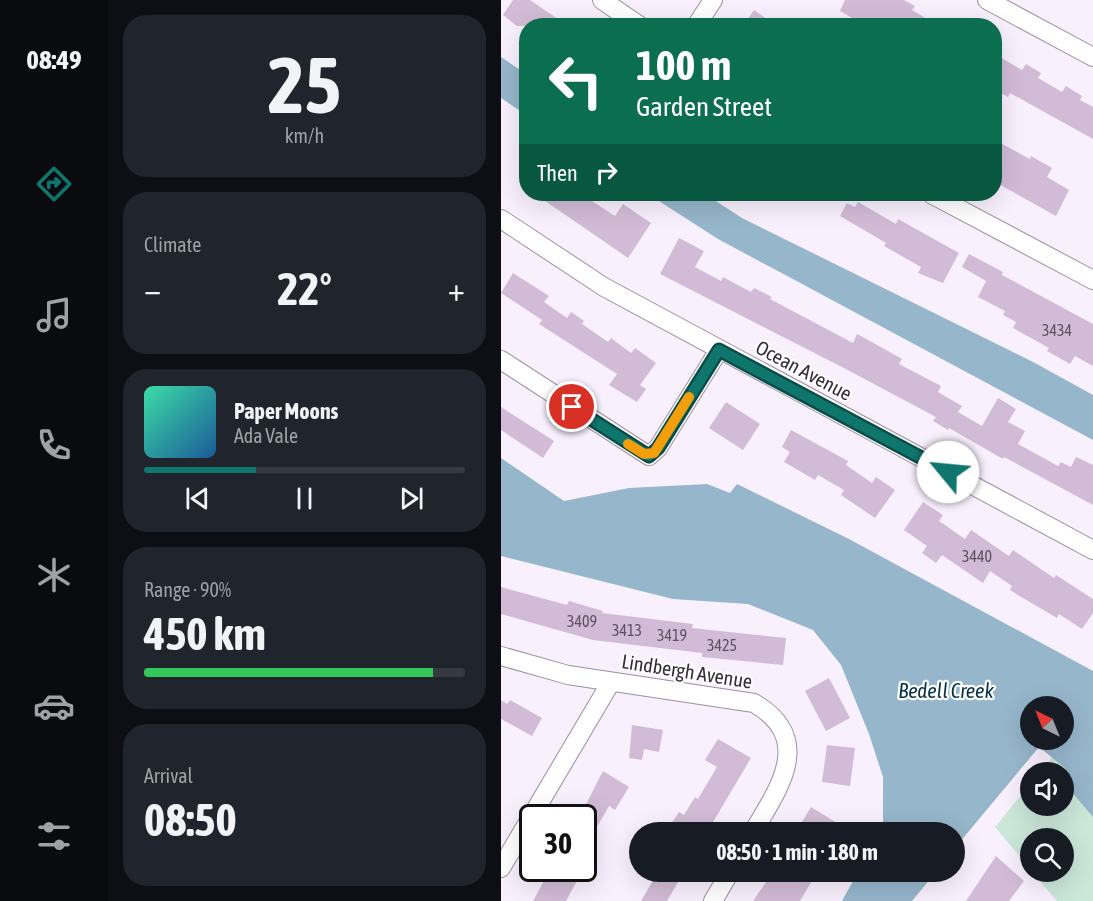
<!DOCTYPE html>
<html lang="en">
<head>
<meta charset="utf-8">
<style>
  :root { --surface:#171b24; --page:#20242c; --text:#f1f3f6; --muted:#9ea1a6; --line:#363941; --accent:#0f766e }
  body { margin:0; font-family:"Asap Condensed",sans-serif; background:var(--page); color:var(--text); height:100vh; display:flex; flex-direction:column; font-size:22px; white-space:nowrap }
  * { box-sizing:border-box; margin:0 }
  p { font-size:20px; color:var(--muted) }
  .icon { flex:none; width:33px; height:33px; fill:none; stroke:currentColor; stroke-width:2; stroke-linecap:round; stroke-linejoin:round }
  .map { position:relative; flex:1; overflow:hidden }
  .drawer { display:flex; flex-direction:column; gap:15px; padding:15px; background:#0d0f14; width:393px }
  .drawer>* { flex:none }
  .guide { position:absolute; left:18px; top:18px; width:483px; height:183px; border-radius:24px; box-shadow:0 6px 24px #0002; background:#0b6e4f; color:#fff; overflow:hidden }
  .needle { width:39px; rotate:317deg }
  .buttons { position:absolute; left:519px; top:696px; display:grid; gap:12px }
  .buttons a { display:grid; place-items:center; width:54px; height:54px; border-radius:50%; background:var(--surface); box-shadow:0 6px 24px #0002; font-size:30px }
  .speed { position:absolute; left:18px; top:804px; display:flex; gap:12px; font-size:30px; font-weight:700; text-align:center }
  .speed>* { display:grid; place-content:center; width:78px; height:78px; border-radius:50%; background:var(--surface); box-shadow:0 6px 24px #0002; line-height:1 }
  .speed .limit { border:3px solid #111; border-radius:9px; background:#fff; color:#111 }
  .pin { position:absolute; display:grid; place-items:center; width:51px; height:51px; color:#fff; margin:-26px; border:3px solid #fff; border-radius:50%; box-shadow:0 2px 6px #0007 }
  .me { position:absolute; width:66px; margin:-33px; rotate:298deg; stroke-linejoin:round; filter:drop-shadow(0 0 4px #0008) }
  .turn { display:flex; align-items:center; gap:21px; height:126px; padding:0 18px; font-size:27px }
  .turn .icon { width:78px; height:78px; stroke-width:2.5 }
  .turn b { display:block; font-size:42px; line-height:51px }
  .then { display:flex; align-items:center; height:57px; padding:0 18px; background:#0003; gap:12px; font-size:22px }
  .big { font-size:45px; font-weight:700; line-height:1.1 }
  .drawer .card { flex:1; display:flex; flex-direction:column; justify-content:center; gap:9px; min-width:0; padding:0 21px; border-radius:24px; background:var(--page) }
  .drawer .dial { align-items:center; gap:0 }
  .dial b { font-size:78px; line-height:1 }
  .song { display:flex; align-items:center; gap:18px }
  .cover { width:72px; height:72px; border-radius:9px; background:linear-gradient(135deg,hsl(160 70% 55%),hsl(210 70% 35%)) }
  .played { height:6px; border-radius:3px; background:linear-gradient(90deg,var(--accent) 35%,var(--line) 35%) }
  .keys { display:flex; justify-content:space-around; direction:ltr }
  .heat { display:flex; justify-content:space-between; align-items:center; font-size:33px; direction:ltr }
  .charge { height:9px; border-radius:4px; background:linear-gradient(90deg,#34c759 90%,var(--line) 0) }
  .trip { position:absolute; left:128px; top:822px; width:336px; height:60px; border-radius:30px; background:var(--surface); box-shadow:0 6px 24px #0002; font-weight:700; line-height:60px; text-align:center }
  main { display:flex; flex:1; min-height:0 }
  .tabs { display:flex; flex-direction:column; width:108px; justify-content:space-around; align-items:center; background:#090b0e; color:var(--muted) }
  .tabs .icon { width:42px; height:42px }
  .tabs .selected { color:var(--accent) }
  .tabs b { font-size:27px; color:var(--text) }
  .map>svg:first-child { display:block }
</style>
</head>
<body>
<main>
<nav class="tabs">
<b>08:49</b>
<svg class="icon selected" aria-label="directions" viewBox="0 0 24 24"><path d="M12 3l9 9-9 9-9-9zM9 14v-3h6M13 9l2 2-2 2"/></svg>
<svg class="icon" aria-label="music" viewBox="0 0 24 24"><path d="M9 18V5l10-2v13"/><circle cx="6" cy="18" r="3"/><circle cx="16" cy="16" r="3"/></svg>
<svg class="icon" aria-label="phone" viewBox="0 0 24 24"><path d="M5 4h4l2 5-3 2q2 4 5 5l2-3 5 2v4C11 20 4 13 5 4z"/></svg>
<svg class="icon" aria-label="climate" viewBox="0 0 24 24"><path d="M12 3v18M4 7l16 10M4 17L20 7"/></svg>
<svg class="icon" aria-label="car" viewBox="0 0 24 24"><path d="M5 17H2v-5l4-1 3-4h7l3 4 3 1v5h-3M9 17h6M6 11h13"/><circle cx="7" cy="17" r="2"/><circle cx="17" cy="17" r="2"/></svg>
<svg class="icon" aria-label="filters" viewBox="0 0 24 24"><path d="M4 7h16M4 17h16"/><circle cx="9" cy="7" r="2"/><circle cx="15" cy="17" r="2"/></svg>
</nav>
<section class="drawer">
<div class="card dial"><b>25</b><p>km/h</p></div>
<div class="card"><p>Climate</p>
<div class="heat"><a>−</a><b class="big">22°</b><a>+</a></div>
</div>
<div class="card">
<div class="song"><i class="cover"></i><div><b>Paper Moons</b><p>Ada Vale</p></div></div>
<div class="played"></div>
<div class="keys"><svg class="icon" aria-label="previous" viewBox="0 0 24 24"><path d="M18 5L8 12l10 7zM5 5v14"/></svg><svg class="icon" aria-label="pause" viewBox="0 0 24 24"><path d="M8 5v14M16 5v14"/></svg><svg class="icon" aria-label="next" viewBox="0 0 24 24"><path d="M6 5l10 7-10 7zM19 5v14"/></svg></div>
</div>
<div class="card"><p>Range · 90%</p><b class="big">450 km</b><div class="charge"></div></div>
<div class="card"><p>Arrival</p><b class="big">08:50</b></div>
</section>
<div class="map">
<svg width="592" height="901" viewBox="0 0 592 901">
  <rect width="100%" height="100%" fill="#f9f0fd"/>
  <path fill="#cae7d8" d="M 556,751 L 592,793 L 592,901 L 556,901 L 531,872 L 562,872 L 562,838 L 530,838 L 529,869 L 494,827 L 529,784 L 530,806 L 562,806 L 562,772 L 539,772 Z"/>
  <g fill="#96b6cb" fill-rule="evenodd">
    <path d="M 0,57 L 25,74 L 25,115 L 0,98 Z"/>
    <path d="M 147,194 L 204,194 L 241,218 L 534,363 L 592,395 L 592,440 L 217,239 Z"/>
    <path d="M 0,458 L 63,501 L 128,488 L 206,484 L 229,493 L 236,484 L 348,539 L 592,671 L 592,817 L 570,791 L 564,768 L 538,747 L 453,849 L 453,832 L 378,832 L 382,825 L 382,777 L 368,734 L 340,665 L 312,630 L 247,604 L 172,599 L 0,556 ZM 530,706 L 562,706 L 562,740 L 530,740 Z"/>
    <path d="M 357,872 L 435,872 L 411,901 L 341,901 Z"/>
  </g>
  <g fill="#d2bbd6">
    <path d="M 12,0 L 29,0 L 67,26 L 16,26 L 2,15 Z"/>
    <path d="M 344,0 L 403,0 L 414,6 L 411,10 L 438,26 L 365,26 L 339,11 Z"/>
    <path d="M 253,10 L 276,26 L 242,26 Z"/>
    <path d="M 494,54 L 521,70 L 525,64 L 540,73 L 537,78 L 561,92 L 565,86 L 581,96 L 579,100 L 592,107 L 592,139 L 509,93 L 507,97 L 494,90 Z"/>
    <path d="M 494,140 L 529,159 L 530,156 L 551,168 L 546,177 L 568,190 L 555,216 L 494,182 Z"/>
    <path d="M 34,194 L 80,194 L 114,216 L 122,204 L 150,223 L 127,258 Z"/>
    <path d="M 357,202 L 395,224 L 397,219 L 458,253 L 442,283 L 417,273 L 420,267 L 383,246 L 385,243 L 339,216 L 346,203 L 354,207 Z"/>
    <path d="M 178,238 L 203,251 L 194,267 L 220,281 L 222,277 L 250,292 L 253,288 L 271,297 L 269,299 L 352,343 L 356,334 L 369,341 L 401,359 L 398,364 L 440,386 L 437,392 L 461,406 L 457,412 L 481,426 L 497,398 L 515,409 L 507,422 L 524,431 L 517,444 L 557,466 L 560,462 L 570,467 L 575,457 L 592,465 L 592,505 L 503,457 L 502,459 L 448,428 L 447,430 L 432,421 L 435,417 L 339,366 L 159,274 Z"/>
    <path d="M 468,254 L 502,272 L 501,275 L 592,324 L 592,366 L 574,356 L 569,364 L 546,351 L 548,348 L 512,328 L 515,322 L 502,315 L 504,311 L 477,297 L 485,281 L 461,267 Z"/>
    <path d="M 12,273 L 48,296 L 43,302 L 66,318 L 70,312 L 83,321 L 81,324 L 107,342 L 110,338 L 130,353 L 134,348 L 155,363 L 139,385 L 145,389 L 136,402 L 108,385 L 116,374 L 38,324 L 41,320 L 0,293 Z"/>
    <path d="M 225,402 L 259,424 L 242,450 L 208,428 Z"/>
    <path d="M 0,407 L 53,441 L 42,458 L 0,430 Z"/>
    <path d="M 290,430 L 347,461 L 345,465 L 371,483 L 375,477 L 394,490 L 374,518 L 340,495 L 343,490 L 317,475 L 314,480 L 283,462 L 289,452 L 281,447 Z"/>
    <path d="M 422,502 L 442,515 L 438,521 L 464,539 L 470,530 L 508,556 L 512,550 L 553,578 L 555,575 L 592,599 L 592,613 L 581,629 L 558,614 L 556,618 L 522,598 L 509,590 L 511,586 L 489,571 L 482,583 L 441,555 L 435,563 L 421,553 L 426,546 L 403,530 Z"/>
    <path d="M 0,587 L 66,605 L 68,601 L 102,611 L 101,613 L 192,624 L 191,628 L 285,638 L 282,665 L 201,657 L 201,653 L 92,640 L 0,614 Z"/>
    <path d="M 328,678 L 349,718 L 325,731 L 304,691 Z"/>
    <path d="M 0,700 L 6,704 L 9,700 L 41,718 L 31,736 L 0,719 Z"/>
    <path d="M 131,725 L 162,730 L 158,752 L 143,749 L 141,760 L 128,758 Z"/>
    <path d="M 217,739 L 250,758 L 206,832 L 165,832 L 178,812 L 183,815 L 194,797 L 197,799 L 216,767 L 204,760 Z"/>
    <path d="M 326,745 L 354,748 L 349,786 L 321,782 Z"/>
    <path d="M 102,771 L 128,787 L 114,810 L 108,806 L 82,851 L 82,818 L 78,818 Z"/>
    <path d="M 310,807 L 336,823 L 330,832 L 295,832 Z"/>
    <path d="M 495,856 L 523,881 L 508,901 L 465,901 Z"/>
    <path d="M 50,868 L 83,868 L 65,901 L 32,901 Z"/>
    <path d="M 157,872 L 183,872 L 166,901 L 140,901 Z"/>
    <path d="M 272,872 L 316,872 L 299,901 L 252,901 Z"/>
  </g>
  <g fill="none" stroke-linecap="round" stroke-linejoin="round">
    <g stroke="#9d8ea2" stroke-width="20">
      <g id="minor">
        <path d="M 101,0 L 139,26"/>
        <path d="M 486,0 L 592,57"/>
        <path d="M 195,26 L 212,0"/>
        <path d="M 430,194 L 592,280"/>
        <path d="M 0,219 L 103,287 L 592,550"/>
        <path d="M 0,360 L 148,456 L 157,448 L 218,350"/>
        <path d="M 0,656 L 67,675 L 253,703 C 314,739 278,788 252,832"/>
        <path d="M 0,868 L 110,682"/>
        <path d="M 212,901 L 229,872"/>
      </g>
    </g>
    <use href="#minor" stroke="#fff" stroke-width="18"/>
  </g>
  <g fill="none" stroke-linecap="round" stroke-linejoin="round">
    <g stroke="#0a4d48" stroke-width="15">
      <path id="route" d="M 71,407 L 148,456 L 157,448 L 218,350 L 447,472"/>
    </g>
    <use href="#route" stroke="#0f766e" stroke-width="10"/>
    <path stroke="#f59e0b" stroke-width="10" d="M 127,444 L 143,454 L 153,453 L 188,397"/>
  </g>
  <g text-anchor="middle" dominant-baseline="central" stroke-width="4.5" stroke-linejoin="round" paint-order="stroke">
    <g font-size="16" fill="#5c515e">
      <text x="556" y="330">3434</text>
      <text x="476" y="556">3440</text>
      <text x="81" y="621">3409</text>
      <text x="126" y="630">3413</text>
      <text x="171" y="635">3419</text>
      <text x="221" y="645">3425</text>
    </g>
    <g font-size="20" fill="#342e36" stroke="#fff">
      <text transform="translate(303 370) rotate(28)">Ocean Avenue</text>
      <text transform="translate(186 671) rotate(9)">Lindbergh Avenue</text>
    </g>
    <g font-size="21" font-style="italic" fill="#063248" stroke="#fff">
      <text x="445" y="690">Bedell Creek</text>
    </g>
  </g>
</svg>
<div class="buttons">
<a><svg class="needle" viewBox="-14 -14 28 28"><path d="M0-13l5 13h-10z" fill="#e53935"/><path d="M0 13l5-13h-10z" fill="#9ea1a6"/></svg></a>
<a><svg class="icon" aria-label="sound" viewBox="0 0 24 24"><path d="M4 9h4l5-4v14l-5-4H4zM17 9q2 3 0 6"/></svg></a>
<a><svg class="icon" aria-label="search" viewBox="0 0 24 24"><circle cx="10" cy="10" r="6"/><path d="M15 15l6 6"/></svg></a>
</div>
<div class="speed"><div class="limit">30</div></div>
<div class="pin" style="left:71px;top:407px;background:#d93025"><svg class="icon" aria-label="arrive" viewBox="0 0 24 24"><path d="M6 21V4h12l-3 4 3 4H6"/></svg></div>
<svg class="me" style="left:447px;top:472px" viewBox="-20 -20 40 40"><circle r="19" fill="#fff"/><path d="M0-13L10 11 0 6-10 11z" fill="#0f766e"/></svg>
<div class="trip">08:50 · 1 min · 180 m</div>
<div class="guide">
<div class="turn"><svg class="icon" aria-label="left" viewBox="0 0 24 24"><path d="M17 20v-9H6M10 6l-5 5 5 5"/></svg><div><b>100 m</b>Garden Street</div></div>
<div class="then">Then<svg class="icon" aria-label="right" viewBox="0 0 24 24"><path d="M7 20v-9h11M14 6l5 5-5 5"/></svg></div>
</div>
</div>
</main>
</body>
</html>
